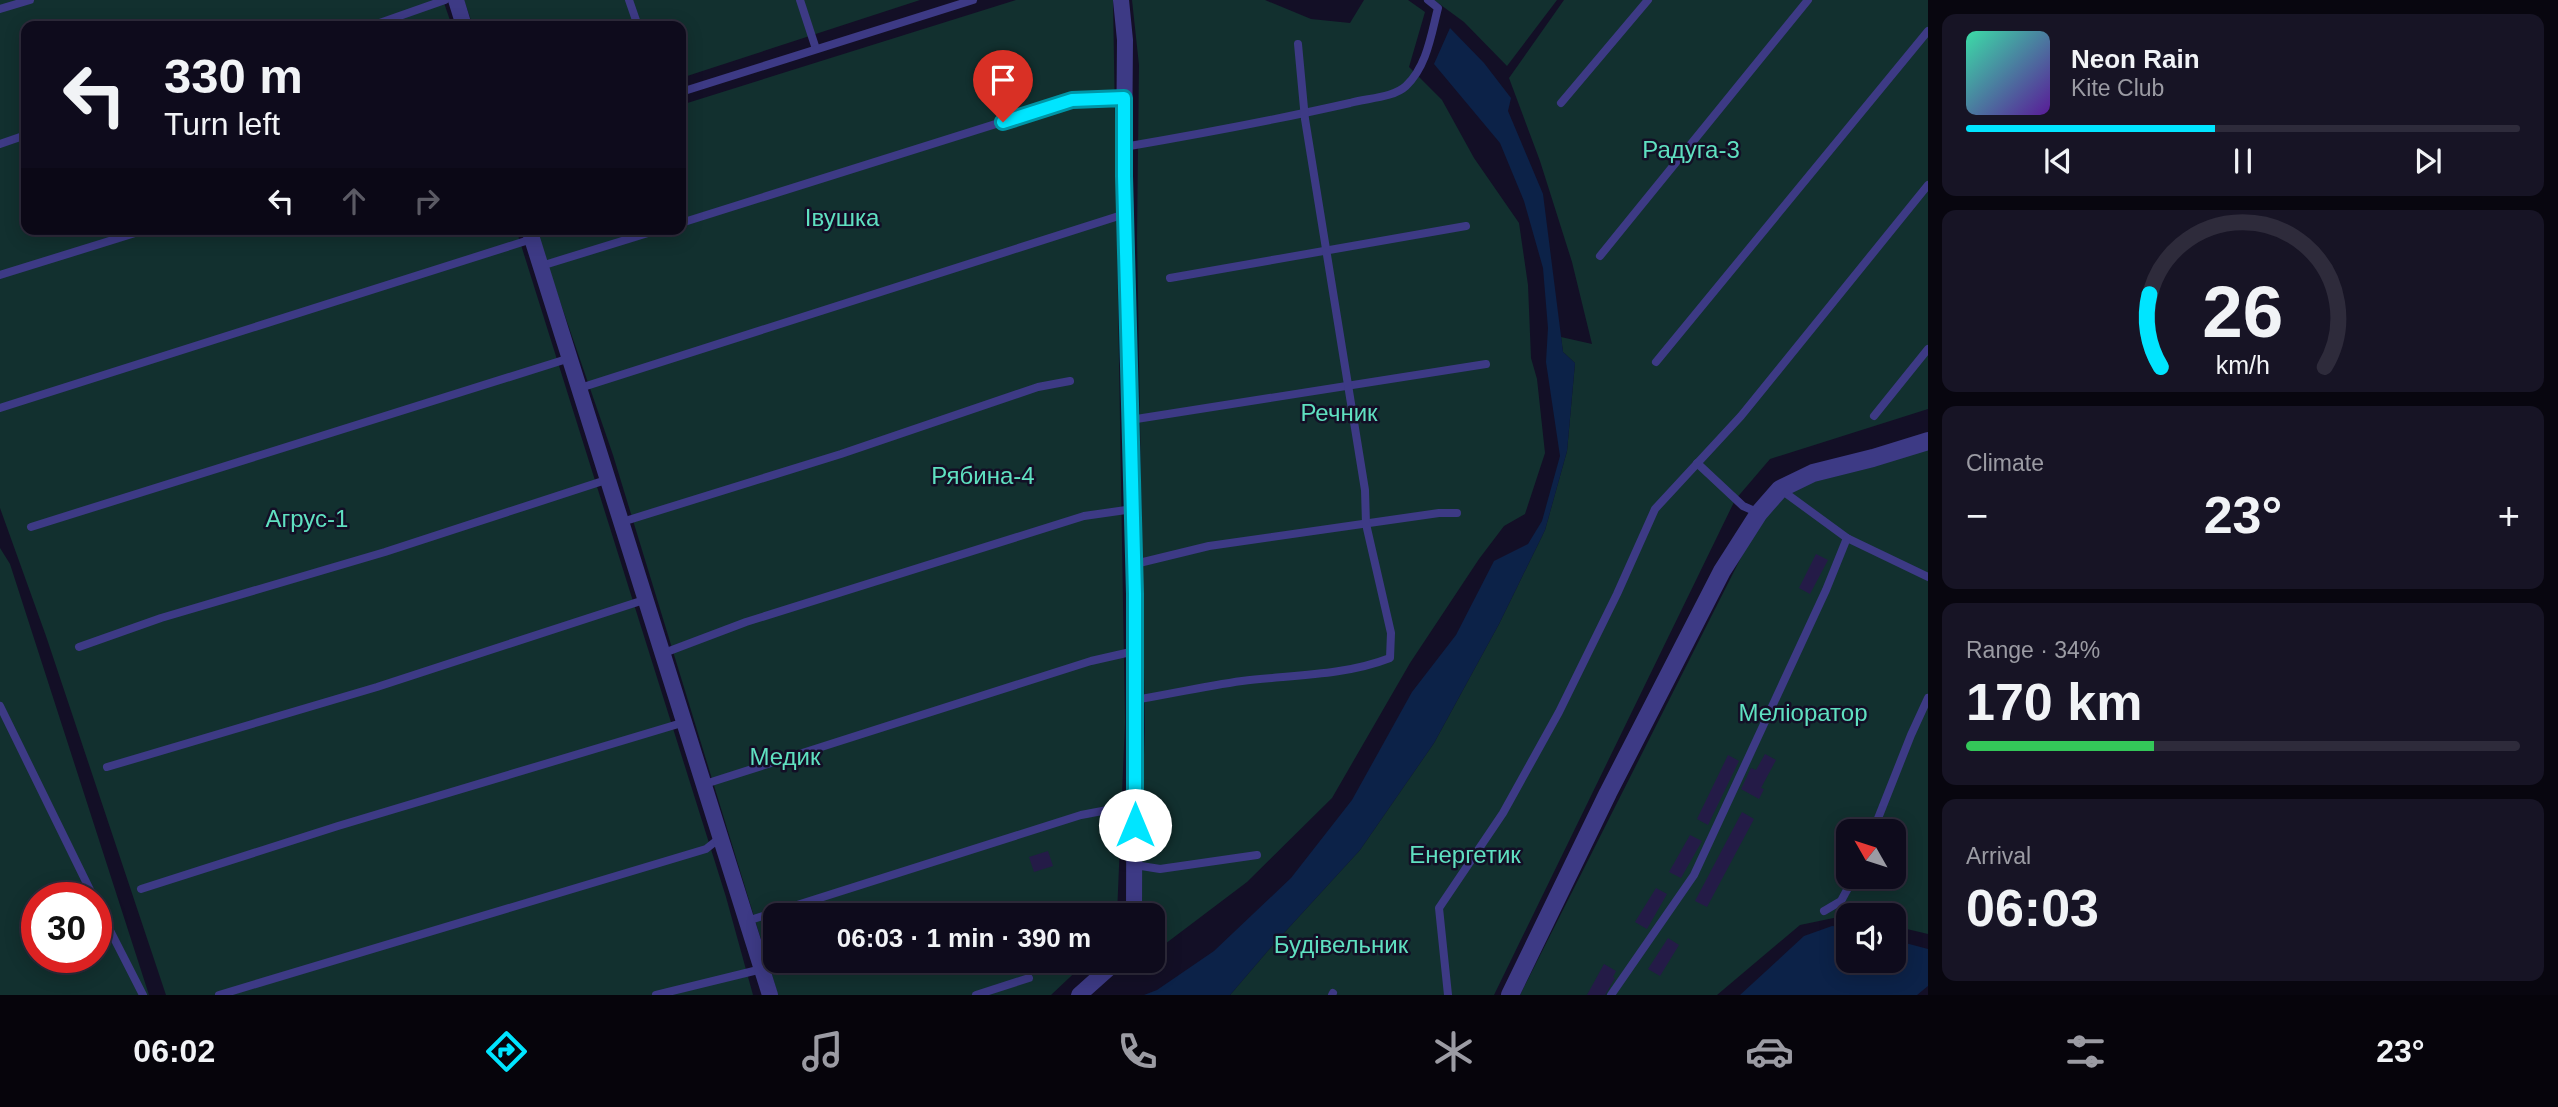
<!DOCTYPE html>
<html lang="en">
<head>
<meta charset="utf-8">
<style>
  :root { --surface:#0e0b1c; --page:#171425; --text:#f1f3f6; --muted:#9b9ba3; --line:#2e2b3b; --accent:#00e5ff }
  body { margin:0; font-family:Helvetica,sans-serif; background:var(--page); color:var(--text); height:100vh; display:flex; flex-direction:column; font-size:26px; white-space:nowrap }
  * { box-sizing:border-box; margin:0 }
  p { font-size:23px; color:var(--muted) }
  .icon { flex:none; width:38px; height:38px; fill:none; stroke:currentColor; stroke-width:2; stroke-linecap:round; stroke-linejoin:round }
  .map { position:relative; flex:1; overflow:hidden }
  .sheet { display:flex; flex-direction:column; gap:14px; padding:14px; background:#08060f; width:630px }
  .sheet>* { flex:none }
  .guide { position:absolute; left:21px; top:21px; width:665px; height:214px; border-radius:14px; box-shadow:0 4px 18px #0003,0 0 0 2px var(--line); background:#0e0b1c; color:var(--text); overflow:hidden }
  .needle { width:46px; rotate:309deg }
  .controls { position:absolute; left:1836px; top:819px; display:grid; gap:14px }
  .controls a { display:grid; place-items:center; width:70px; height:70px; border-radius:14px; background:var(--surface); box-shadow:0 4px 18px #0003,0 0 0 2px var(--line); font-size:35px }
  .speed { position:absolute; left:21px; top:882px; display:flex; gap:14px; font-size:35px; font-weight:700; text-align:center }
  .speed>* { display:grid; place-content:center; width:91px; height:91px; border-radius:50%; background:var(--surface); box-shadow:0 4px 18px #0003,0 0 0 2px var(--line); line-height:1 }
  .speed .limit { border:10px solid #d22; background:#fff; color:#111 }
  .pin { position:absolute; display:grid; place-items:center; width:60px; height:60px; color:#fff; margin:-72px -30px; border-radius:50% 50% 50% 0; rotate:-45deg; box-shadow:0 0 7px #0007 }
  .pin .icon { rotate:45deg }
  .me { position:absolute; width:77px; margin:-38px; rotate:0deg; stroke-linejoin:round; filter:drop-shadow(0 0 5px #0008) }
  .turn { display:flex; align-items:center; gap:24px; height:147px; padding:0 28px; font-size:32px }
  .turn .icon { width:91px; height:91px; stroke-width:2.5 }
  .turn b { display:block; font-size:49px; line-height:60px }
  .lanes { display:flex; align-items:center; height:66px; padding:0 28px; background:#0003; justify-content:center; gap:35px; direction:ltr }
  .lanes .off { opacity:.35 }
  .big { font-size:52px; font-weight:700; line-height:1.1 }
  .sheet .widget { flex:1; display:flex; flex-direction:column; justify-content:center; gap:10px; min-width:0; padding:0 24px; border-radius:14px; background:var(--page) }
  .sheet .dial { align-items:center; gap:0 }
  .dial svg { height:182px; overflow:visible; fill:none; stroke:var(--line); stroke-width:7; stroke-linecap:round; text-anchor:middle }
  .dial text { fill:var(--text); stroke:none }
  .song { display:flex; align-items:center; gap:21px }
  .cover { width:84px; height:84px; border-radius:10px; background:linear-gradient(135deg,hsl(160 70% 55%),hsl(270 70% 35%)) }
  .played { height:7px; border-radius:4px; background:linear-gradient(90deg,var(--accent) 45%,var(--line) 45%) }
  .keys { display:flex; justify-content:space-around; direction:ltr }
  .heat { display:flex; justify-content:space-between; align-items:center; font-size:38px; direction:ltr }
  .charge { height:10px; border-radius:5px; background:linear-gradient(90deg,#34c759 34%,var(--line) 0) }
  .trip { position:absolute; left:763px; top:903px; width:402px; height:70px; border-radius:14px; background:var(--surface); box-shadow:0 4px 18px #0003,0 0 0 2px var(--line); font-weight:700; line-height:70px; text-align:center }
  .dock { display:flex; height:112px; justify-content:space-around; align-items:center; background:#06040b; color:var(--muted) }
  .dock .icon { width:49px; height:49px }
  .dock .active { color:var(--accent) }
  .dock b { font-size:32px; color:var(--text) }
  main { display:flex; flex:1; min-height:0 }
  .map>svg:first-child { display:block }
</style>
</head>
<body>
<main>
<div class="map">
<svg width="1928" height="995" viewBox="0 0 1928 995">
  <rect width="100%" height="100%" fill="#130f26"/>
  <g fill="#12302f" fill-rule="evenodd">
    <path d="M 0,0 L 443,0 L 452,26 L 26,26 L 26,229 L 516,229 L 726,897 L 753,995 L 166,995 L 46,636 L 0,508 Z"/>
    <path d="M 464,0 L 920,0 L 681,78 L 681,26 L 473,26 Z"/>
    <path d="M 1016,0 L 1113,0 L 1125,722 L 1117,915 L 775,915 L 775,961 L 1087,961 L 1051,995 L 778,995 L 613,455 L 535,229 L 681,229 L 681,105 Z"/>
    <path d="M 1132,0 L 1265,0 L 1311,19 L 1350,23 L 1364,0 L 1408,0 L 1425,12 L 1409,67 L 1442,100 L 1474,158 L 1519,223 L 1528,285 L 1531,358 L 1537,379 L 1545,453 L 1525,514 L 1504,526 L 1479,559 L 1410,663 L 1332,798 L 1247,882 L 1161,947 L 1153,949 L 1153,915 L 1141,915 L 1139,882 L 1145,729 L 1137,237 L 1139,65 Z"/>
    <path d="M 1434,0 L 1557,0 L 1507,66 L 1464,22 Z"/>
    <path d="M 1564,0 L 1928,0 L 1928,409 L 1770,459 L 1735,500 L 1494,995 L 1230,995 L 1272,946 L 1360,850 L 1434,743 L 1499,624 L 1545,530 L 1567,451 L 1575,363 L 1563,352 L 1561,337 L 1592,344 L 1572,262 L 1540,161 L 1509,78 Z"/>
    <path d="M 1928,440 L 1928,934 L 1894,926 L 1894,915 L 1848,915 L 1800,925 L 1717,995 L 1520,995 L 1764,512 L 1802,473 ZM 1848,831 L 1894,831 L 1894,877 L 1848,877 Z"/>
    <path d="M 0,548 L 10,564 L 149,995 L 0,995 ZM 37,898 L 96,898 L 96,957 L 37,957 Z"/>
  </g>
  <g fill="#0c2248">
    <path d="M 1450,28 L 1484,63 L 1511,98 L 1508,111 L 1543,194 L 1563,352 L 1575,363 L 1567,451 L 1545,530 L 1499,624 L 1434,743 L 1360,850 L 1272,946 L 1230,995 L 1144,995 L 1157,990 L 1214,951 L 1291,878 L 1352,800 L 1412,692 L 1456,635 L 1494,561 L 1528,544 L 1542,521 L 1560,456 L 1546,362 L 1548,328 L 1543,268 L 1524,201 L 1500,143 L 1434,64 Z"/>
    <path d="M 1832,926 L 1848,927 L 1848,961 L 1894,961 L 1894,940 L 1928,949 L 1928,986 L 1917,995 L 1740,995 L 1804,936 Z"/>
  </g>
  <g fill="#241b47">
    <path d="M 1816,554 L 1828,560 L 1810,594 L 1799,588 Z"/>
    <path d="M 1765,754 L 1776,760 L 1761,788 L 1764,789 L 1759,799 L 1741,789 L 1751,768 L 1756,770 Z"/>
    <path d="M 1728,755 L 1739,761 L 1708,825 L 1697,819 Z"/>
    <path d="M 1742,812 L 1754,819 L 1707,907 L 1695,901 Z"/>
    <path d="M 1690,835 L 1702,841 L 1681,878 L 1669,872 Z"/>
    <path d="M 1048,851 L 1053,866 L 1034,872 L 1029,857 Z"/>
    <path d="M 1656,888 L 1667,894 L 1647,929 L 1635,922 Z"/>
    <path d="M 1668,938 L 1679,945 L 1660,976 L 1648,969 Z"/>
    <path d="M 1604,964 L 1616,971 L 1613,977 L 1615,978 L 1605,995 L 1587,995 Z"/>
  </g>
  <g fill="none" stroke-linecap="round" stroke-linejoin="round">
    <g stroke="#3d3a85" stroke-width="8">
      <path d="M 629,0 L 638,26"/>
      <path d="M 800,0 L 816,49"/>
      <path d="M 0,9 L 30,0"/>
      <path d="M 371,26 L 445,0"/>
      <path d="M 681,92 L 973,0"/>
      <path d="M 1561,103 L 1648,0"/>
      <path d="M 0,144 L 26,135"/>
      <path d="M 1124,147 C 1200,134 1275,120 1350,103 C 1367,98 1393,98 1406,86 C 1427,66 1431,35 1438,8 L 1428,0"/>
      <path d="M 681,223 L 1072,100 L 1124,98"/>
      <path d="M 1600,256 L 1808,0"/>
      <path d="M 541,266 L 661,229"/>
      <path d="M 0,275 L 148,229"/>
      <path d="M 1170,278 L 1466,226"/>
      <path d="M 1656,362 L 1928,31"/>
      <path d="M 580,388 L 1125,214"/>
      <path d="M 0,408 L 532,239"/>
      <path d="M 1874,416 L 1928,349"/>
      <path d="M 1130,420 L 1486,364"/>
      <path d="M 1697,463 L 1743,506 L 1759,513"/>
      <path d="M 1780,489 L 1847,538 L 1928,577"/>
      <path d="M 622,522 L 841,454 L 1038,387 L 1070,381"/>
      <path d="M 31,527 L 570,358"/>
      <path d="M 1135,564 L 1209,546 L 1439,513 L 1457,513"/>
      <path d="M 79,647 L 161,618 L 385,552 L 609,479"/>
      <path d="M 664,653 L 746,622 L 1084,516 L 1133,509"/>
      <path d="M 1135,700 C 1170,694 1206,686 1242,681 C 1290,675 1344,676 1390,658 L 1391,633 L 1366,524 L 1365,490 L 1305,119 L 1298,44"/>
      <path d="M 0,706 L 94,898"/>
      <path d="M 107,767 L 377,687 L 647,599"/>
      <path d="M 705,784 L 1091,661 L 1135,651"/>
      <path d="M 1873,831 L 1911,735 L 1928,698"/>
      <path d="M 1135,865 L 1160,869 L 1257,855"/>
      <path d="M 141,889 L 338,826 L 685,722"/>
      <path d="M 96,903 L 143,995"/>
      <path d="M 1824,911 L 1841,901 L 1854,877"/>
      <path d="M 747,921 L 1081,815 L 1134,805"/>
      <path d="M 219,995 L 706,849 L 721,837"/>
      <path d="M 656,995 L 762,969"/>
      <path d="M 976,995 L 1029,978"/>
      <path d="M 1332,995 L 1333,993"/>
      <path d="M 1448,995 L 1439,908 L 1503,813 L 1559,712 L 1617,594 L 1655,509 L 1741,416 L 1928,185"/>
      <path d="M 1611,995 L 1694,875 L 1826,590 L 1847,538"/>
    </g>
    <g stroke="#3d3a85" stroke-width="16">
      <path d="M 456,0 L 464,26"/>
      <path d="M 1121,0 L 1125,40 L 1124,158 L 1135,594 L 1134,915"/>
      <path d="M 529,229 L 770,995"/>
      <path d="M 1079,995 L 1117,961"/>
    </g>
    <path stroke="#3d3a85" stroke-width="18" d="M 1510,995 L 1608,793 L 1722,571 L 1759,513 L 1780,489 L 1813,473 L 1873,458 L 1928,441"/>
  </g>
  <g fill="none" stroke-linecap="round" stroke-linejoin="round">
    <g stroke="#0095a6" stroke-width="18">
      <path id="route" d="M 1003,122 L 1072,100 L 1124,98 L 1124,176 L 1135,594 L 1135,825"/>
    </g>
    <use href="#route" stroke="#00e5ff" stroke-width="12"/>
  </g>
  <g text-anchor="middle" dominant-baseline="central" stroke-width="5" stroke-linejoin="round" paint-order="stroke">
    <g font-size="24" fill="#5fe0c0" stroke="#130f26">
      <text x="1691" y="149">Радуга-3</text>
      <text x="842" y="217">Івушка</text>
      <text x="1339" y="412">Речник</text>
      <text x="983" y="475">Рябина-4</text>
      <text x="307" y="518">Агрус-1</text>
      <text x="1803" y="712">Меліоратор</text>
      <text x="785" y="756">Медик</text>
      <text x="1465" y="854">Енергетик</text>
      <text x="1341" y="944">Будівельник</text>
    </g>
  </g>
</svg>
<div class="controls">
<a><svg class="needle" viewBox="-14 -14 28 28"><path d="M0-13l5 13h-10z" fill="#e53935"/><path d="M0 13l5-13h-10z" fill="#9b9ba3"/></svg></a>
<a><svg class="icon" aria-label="sound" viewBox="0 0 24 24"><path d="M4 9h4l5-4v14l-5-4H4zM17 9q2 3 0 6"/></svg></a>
</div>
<div class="speed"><div class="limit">30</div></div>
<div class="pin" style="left:1003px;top:122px;background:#d93025"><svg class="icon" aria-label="arrive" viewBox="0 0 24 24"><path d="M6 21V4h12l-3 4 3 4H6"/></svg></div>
<svg class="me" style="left:1135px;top:825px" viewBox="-20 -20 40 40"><circle r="19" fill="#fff"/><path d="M0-13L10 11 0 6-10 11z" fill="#00e5ff"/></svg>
<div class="trip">06:03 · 1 min · 390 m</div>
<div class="guide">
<div class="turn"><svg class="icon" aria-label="left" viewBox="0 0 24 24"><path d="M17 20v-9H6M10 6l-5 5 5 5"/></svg><div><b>330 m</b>Turn left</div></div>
<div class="lanes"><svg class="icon" aria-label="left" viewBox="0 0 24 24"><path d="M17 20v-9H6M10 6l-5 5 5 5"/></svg><svg class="icon off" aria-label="ahead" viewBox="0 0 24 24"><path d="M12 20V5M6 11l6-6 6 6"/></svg><svg class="icon off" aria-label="right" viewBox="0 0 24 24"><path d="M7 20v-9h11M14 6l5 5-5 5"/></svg></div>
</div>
</div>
<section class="sheet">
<div class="widget">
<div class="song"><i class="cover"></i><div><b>Neon Rain</b><p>Kite Club</p></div></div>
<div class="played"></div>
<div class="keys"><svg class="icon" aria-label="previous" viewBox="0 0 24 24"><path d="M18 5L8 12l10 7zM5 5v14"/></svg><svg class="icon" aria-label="pause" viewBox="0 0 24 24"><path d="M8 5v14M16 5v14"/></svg><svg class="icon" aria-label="next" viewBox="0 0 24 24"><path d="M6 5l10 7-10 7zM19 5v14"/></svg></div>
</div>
<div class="widget dial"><svg viewBox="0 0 100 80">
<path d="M14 69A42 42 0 1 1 86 69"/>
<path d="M14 69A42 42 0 0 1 9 37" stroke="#00e5ff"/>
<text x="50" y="56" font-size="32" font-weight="700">26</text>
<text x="50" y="72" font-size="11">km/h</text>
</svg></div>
<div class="widget"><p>Climate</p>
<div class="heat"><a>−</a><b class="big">23°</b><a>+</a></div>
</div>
<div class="widget"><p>Range · 34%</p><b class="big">170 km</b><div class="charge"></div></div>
<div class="widget"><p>Arrival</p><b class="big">06:03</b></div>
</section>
</main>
<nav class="dock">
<b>06:02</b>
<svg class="icon active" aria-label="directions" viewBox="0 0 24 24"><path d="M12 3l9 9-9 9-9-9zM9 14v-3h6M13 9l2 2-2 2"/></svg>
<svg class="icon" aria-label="music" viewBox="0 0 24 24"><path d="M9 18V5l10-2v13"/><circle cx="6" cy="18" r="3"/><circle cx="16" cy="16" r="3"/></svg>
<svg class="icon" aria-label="phone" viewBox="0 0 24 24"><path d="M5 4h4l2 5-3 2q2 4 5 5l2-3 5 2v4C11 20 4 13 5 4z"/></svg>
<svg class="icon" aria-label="climate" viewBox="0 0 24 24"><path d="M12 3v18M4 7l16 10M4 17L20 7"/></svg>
<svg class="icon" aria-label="car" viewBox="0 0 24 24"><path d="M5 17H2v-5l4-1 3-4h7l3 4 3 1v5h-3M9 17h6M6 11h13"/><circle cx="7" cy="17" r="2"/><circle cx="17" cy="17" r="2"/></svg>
<svg class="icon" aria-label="filters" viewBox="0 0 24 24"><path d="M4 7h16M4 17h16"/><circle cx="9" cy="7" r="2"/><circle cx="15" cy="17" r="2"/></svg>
<b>23°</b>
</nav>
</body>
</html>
